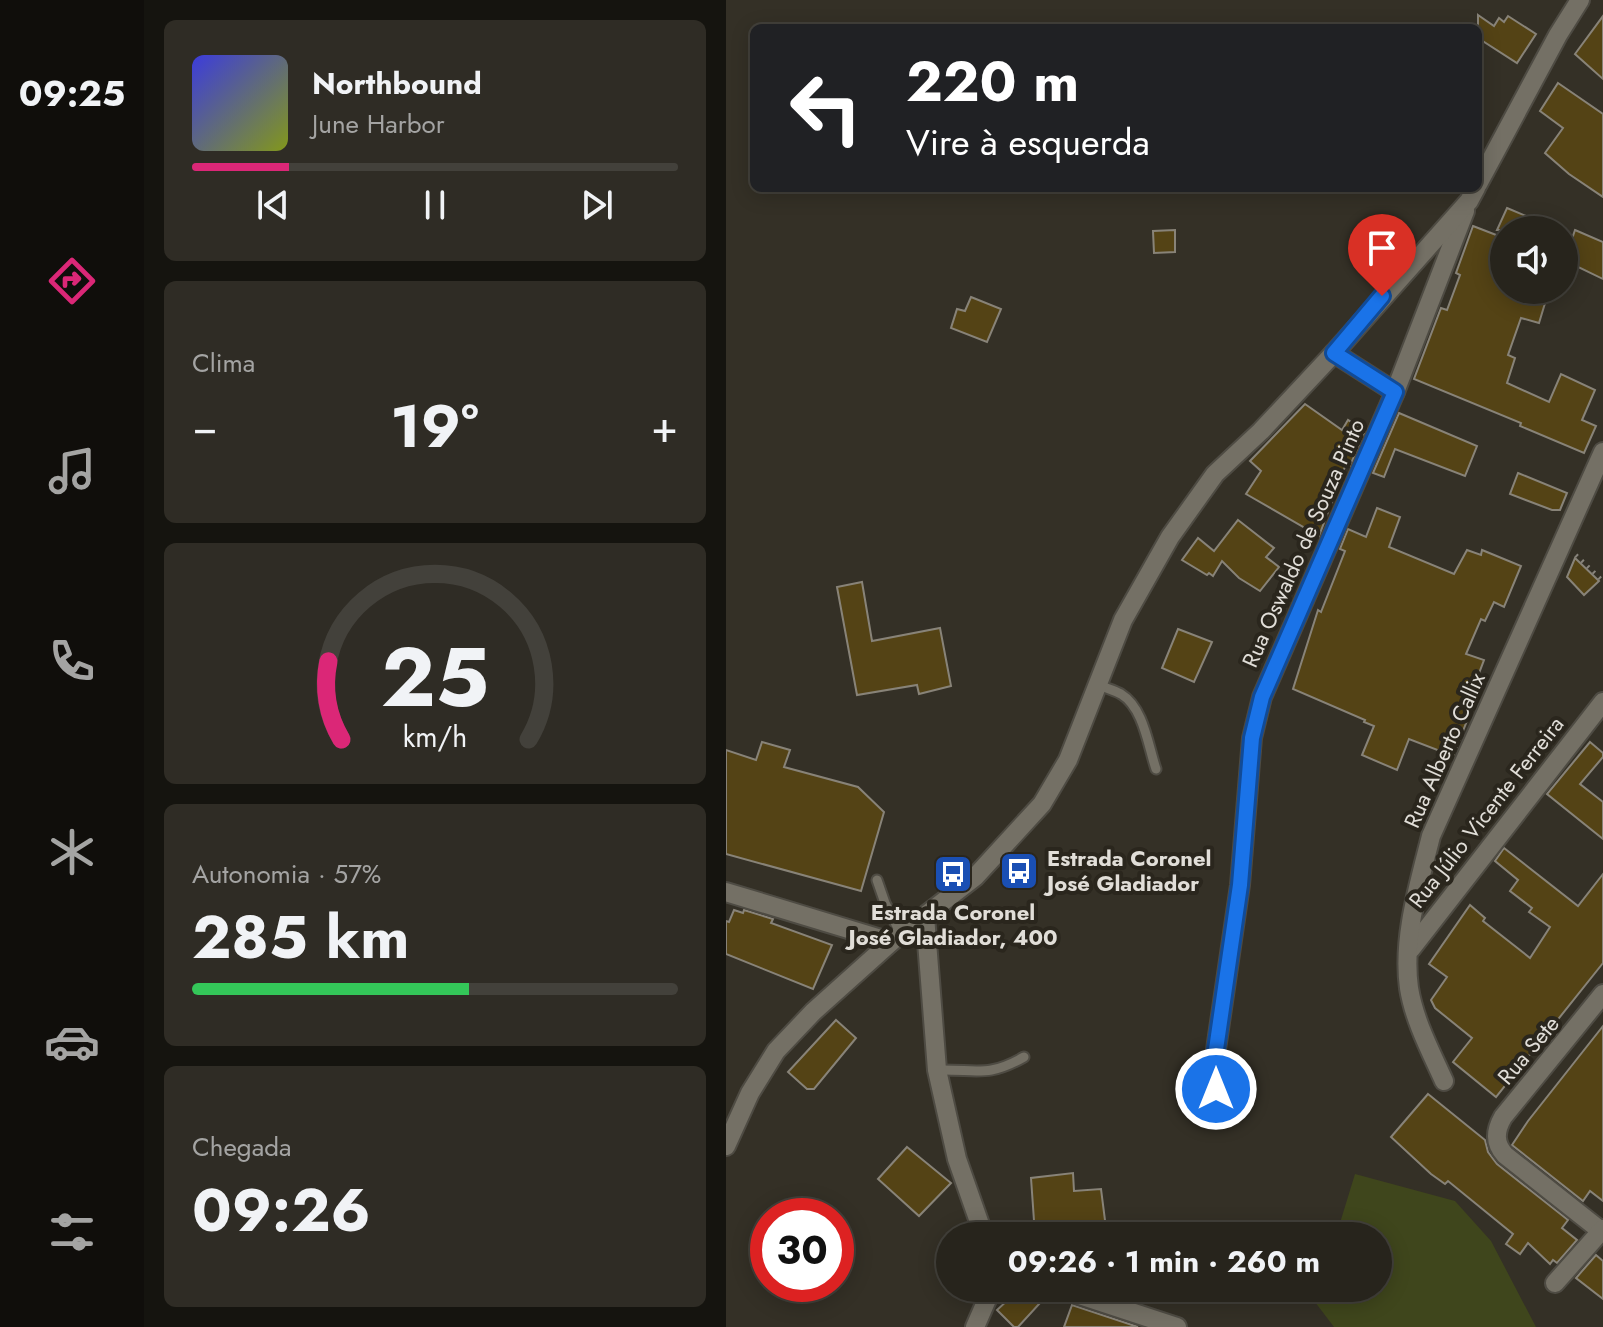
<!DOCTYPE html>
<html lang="pt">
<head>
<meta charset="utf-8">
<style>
  :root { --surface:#27241c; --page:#2f2c25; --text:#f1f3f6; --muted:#a4a4a3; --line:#43413b; --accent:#db2777 }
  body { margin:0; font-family:Jost,sans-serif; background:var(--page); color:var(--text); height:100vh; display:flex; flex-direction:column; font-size:30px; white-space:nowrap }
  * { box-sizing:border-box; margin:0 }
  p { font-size:26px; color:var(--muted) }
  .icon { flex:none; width:44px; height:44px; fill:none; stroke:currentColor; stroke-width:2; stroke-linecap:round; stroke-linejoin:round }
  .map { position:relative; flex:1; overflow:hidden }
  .details { display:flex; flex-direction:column; gap:20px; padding:20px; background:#15140f; width:582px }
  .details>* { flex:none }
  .banner { position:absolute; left:24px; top:24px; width:732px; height:168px; border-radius:12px; box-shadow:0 4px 20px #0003,0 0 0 2px var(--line); background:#202124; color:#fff; overflow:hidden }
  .buttons { position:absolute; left:764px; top:216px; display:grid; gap:16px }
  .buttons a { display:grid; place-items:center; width:88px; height:88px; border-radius:50%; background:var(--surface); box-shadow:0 4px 20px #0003,0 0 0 2px var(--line); font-size:40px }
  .speed { position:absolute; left:24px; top:1198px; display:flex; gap:16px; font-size:40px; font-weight:700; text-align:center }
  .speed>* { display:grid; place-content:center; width:104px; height:104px; border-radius:50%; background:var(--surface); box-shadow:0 4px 20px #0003,0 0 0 2px var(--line); line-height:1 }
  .speed .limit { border:12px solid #d22; background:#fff; color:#111 }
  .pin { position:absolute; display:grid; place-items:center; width:68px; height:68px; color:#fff; margin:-82px -34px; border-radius:50% 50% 50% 0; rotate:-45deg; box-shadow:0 0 8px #0007 }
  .pin .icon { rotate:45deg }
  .me { position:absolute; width:88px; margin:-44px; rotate:0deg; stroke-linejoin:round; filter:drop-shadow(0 0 6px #0008) }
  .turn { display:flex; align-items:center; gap:28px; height:168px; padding:0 24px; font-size:36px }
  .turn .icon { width:104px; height:104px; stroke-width:2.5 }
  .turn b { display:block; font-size:56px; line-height:68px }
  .big { font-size:60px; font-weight:700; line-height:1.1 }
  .details .widget { flex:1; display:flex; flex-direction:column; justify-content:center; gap:12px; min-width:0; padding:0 28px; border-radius:12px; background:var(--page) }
  .details .dial { align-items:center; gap:0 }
  .dial svg { height:208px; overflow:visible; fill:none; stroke:var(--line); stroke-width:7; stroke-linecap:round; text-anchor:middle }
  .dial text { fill:var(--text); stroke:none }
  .song { display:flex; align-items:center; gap:24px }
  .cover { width:96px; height:96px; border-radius:12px; background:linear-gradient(135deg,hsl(240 70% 55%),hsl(70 70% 35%)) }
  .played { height:8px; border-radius:4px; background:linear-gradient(90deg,var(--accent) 20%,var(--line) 20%) }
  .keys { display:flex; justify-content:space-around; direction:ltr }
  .heat { display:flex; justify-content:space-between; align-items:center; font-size:44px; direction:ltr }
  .charge { height:12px; border-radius:6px; background:linear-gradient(90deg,#34c759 57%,var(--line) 0) }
  .trip { position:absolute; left:210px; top:1222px; width:456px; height:80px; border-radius:40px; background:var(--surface); box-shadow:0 4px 20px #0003,0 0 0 2px var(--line); font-weight:700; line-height:80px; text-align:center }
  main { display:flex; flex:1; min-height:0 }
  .menu { display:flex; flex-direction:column; width:144px; justify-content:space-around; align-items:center; background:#100e0b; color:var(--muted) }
  .menu .icon { width:56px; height:56px }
  .menu .current { color:var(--accent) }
  .menu b { font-size:36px; color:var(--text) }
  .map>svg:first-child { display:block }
</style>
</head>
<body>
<main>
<nav class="menu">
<b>09:25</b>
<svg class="icon current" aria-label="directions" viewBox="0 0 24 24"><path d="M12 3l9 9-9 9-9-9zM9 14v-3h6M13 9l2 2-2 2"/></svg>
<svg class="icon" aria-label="music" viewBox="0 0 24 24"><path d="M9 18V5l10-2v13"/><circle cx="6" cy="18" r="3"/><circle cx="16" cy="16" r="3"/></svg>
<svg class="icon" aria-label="phone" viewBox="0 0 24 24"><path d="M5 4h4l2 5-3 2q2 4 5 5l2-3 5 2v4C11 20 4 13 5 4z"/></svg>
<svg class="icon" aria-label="climate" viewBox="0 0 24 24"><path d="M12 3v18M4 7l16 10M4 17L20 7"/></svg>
<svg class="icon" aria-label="car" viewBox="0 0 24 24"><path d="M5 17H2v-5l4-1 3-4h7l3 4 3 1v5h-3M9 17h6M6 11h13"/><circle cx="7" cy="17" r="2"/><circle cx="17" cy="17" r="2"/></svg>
<svg class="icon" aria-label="filters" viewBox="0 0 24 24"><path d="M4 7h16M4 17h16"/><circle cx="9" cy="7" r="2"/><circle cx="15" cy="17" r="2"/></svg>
</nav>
<section class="details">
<div class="widget">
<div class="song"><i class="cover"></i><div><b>Northbound</b><p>June Harbor</p></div></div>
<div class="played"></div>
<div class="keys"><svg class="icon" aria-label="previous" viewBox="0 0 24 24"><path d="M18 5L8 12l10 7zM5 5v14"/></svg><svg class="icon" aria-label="pause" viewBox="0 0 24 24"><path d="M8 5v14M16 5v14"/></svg><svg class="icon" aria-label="next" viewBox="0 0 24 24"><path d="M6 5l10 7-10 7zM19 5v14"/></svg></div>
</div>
<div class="widget"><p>Clima</p>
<div class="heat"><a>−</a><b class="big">19°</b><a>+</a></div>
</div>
<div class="widget dial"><svg viewBox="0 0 100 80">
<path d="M14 69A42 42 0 1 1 86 69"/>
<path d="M14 69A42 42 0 0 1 9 39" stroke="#db2777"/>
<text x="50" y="56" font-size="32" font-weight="700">25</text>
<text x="50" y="72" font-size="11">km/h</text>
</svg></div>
<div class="widget"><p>Autonomia · 57%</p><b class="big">285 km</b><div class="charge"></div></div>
<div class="widget"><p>Chegada</p><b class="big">09:26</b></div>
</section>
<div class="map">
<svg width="877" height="1327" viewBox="0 0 877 1327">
  <rect width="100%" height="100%" fill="#343026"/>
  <path fill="#3f461c" d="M 629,1174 L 729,1201 L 765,1241 L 810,1327 L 608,1327 L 589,1302 L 594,1288 L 652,1288 L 652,1236 L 610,1236 Z"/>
  <g fill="#544315" stroke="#888378" stroke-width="2">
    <path d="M 752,15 L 768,26 L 773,18 L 778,22 L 782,16 L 810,34 L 791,63 L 752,38 Z"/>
    <path d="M 877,16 L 877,79 L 849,54 Z"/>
    <path d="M 832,83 L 877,114 L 877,197 L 843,174 L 819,153 L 837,128 L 814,111 Z"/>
    <path d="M 781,208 L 833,230 L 771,230 Z"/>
    <path d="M 747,226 L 778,238 L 778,290 L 823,290 L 813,323 L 795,318 L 782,355 L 789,358 L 781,383 L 823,402 L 835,374 L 869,390 L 856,420 L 870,426 L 858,453 L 794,426 L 795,423 L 688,379 L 715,308 L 721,310 L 734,275 L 730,273 Z"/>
    <path d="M 449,230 L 449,252 L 428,253 L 427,231 Z"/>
    <path d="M 849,230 L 877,242 L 877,279 L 848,265 L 852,255 L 842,251 Z"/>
    <path d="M 245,297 L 275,309 L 261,342 L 225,328 L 231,309 L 239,311 Z"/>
    <path d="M 579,404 L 616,430 L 622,420 L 639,431 L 624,466 L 620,464 L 593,536 L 520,494 L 535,471 L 524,461 Z"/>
    <path d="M 673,413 L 751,446 L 739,476 L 669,449 L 658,477 L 647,473 Z"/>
    <path d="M 792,473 L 841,493 L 834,510 L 826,510 L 784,494 Z"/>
    <path d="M 651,508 L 674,517 L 663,547 L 728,574 L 741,550 L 755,555 L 756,550 L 795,566 L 778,607 L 768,602 L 759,621 L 755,619 L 740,654 L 758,660 L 752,676 L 758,678 L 727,756 L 683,739 L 671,770 L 636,755 L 648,726 L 638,722 L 639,720 L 567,689 L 592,610 L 595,612 L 619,551 L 614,549 L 622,529 L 640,537 Z"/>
    <path d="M 512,520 L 548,548 L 540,557 L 553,567 L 534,591 L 513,578 L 496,561 L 487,576 L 483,573 L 481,575 L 456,560 L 472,538 L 488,551 Z"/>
    <path d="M 849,558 L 873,581 L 858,595 L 841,577 Z"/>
    <path d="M 136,582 L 146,641 L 214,628 L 225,686 L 193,694 L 191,685 L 131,695 L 111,587 Z"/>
    <path d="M 452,629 L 486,642 L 468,682 L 436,668 Z"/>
    <path d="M 36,742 L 64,750 L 58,767 L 132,787 L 158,812 L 135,891 L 0,854 L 0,750 L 30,760 Z"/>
    <path d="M 864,742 L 877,753 L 877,757 L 854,784 L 877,802 L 877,839 L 821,794 Z"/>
    <path d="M 778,848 L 852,906 L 877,874 L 877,963 L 770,1097 L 727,1062 L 746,1038 L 709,1008 L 705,1000 L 721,977 L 703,964 L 744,905 L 759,918 L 757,921 L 804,958 L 824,927 L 803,912 L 806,908 L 784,891 L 792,880 L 769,861 Z"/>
    <path d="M 8,910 L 17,913 L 18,910 L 47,919 L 45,923 L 106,945 L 87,989 L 0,954 L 0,921 L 3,922 Z"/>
    <path d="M 110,1020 L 130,1038 L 88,1089 L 81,1089 L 62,1072 Z"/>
    <path d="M 877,1026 L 877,1201 L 864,1191 L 857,1201 L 786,1145 L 802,1121 Z"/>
    <path d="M 702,1094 L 759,1140 L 762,1152 L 771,1164 L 842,1220 L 836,1228 L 851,1240 L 831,1263 L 827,1260 L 824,1264 L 802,1243 L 794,1254 L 780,1244 L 787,1234 L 722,1181 L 719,1184 L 705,1174 L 665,1137 Z"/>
    <path d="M 181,1147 L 225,1183 L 193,1216 L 152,1179 Z"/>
    <path d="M 347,1173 L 348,1191 L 375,1189 L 380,1228 L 309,1235 L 305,1178 Z"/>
    <path d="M 870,1255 L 877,1261 L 877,1299 L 850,1278 Z"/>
    <path d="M 295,1288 L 299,1288 L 314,1303 L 292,1327 L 288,1327 L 271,1310 Z"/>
    <path d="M 346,1305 L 412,1327 L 338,1327 Z"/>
  </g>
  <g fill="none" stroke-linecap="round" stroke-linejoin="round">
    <g stroke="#4e4b43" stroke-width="13">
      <g id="service">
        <path d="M 371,684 C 379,688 388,690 395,694 C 418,708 422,746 430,769"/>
        <path d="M 151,880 L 159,903 L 175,934"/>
        <path d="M 211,1070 C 251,1069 261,1078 298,1057"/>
      </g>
    </g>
    <g stroke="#4e4b43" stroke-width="22">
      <g id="minor">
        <path d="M 752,184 L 832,35 L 854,0"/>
        <path d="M 608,353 L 669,392"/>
        <path d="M 0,892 L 165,942"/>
        <path d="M 199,916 L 211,1070 L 231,1159 L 258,1236"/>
        <path d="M 685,949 L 877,702"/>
        <path d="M 718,1081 C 705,1052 688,1020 683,988 C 676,938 693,884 705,836 L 877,452"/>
        <path d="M 493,1107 L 487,1070 L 514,885 L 526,738 L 536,697 L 669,392 L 739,211"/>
        <path d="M 0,1146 L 24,1093 L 50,1051 L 87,1012 L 165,942 L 249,877 L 316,804 L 342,760 L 397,620 L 444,537 L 489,474 L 535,431 L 608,353 L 743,201 L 750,188"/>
        <path d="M 875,1231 L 779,1155 C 768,1143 769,1131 777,1117 L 877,994"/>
        <path d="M 829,1283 L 877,1229"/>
        <path d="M 332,1288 L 451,1327"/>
        <path d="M 249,1327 L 266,1288"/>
      </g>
    </g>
    <path stroke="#88847c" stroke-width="4" stroke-dasharray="2 6" stroke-linecap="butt" d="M 850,555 L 877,581"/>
    <use href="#service" stroke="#747065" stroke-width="9"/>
    <use href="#minor" stroke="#747065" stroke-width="18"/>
  </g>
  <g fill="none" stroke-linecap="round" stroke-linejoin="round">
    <g stroke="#114b97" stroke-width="20">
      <path id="route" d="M 490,1089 L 487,1070 L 514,885 L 526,738 L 536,697 L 669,392 L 608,353 L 656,296"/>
    </g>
    <use href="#route" stroke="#1a73e8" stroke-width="14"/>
  </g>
  <defs>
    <g id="bus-square" transform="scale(2)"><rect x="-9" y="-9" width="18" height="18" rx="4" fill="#1a4fb4" stroke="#2a261d"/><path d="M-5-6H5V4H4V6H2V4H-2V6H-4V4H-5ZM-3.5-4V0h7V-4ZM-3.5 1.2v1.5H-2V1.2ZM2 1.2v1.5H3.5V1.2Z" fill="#fff"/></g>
  </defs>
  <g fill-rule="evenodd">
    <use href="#bus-square" x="293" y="871"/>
    <use href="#bus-square" x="227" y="874"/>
  </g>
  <g text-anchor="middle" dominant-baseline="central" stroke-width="8" stroke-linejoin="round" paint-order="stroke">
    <g font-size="22" fill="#e1ded8" stroke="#2a261d">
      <text transform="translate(577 543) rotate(-66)">Rua Oswaldo de Souza Pinto</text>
      <text transform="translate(718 750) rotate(-66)">Rua Alberto Callix</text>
      <text transform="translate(760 812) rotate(-52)">Rua Júlio Vicente Ferreira</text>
      <text transform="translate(802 1050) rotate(-50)">Rua Sete</text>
    </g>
    <g font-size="22" font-weight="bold" fill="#e1ded8" stroke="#2a261d" text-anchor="start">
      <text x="321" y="858">Estrada Coronel<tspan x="321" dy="25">José Gladiador</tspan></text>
      <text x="227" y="912" text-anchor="middle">Estrada Coronel<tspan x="227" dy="25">José Gladiador, 400</tspan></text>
    </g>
  </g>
</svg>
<div class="buttons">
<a><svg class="icon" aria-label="sound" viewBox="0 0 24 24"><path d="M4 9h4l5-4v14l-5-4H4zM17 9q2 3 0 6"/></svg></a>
</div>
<div class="speed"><div class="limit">30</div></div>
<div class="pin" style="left:656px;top:296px;background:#d93025"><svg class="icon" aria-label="arrive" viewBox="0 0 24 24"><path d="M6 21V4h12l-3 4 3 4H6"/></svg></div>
<svg class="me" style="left:490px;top:1089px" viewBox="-20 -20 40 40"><circle r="17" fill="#1a73e8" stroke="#fff" stroke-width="3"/><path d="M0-11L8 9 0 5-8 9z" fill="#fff"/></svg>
<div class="trip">09:26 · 1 min · 260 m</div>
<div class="banner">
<div class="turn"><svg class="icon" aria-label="left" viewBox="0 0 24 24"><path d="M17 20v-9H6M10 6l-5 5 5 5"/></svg><div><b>220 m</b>Vire à esquerda</div></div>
</div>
</div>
</main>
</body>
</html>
